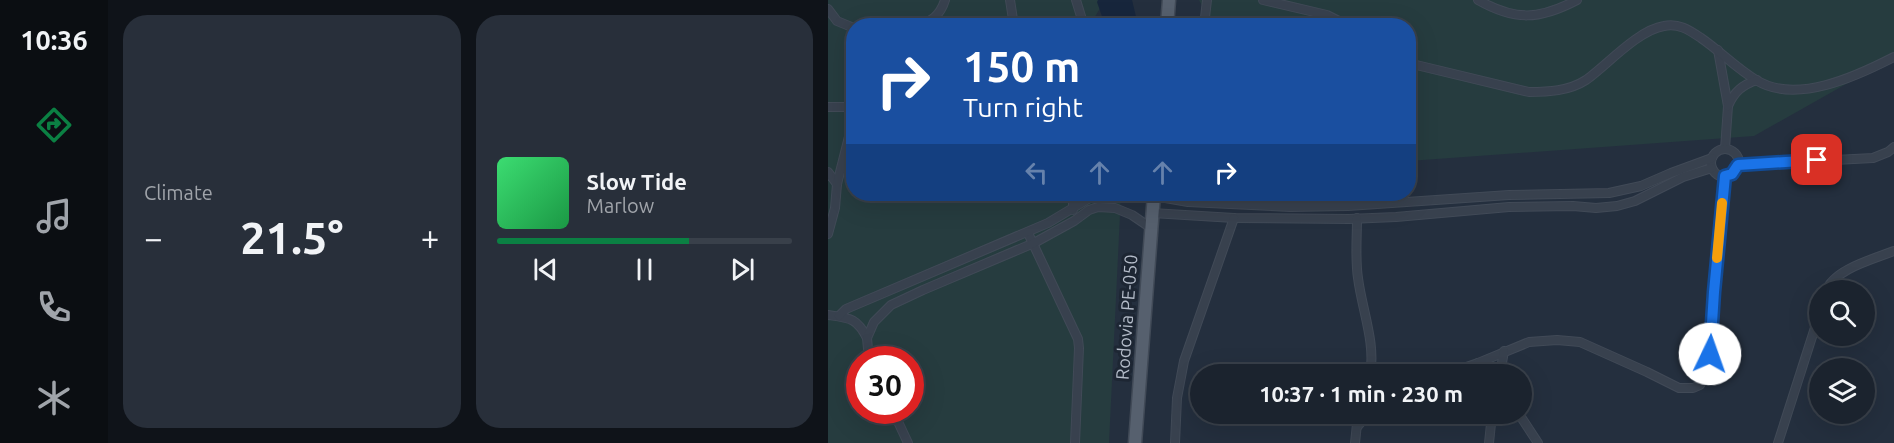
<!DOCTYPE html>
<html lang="en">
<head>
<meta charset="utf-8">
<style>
  :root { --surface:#1b232e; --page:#282f3a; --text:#f1f3f6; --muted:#a0a4aa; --line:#39404a; --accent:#0b8043 }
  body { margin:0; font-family:Ubuntu,sans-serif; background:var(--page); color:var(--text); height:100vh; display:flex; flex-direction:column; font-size:22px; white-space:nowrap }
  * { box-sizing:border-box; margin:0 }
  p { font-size:20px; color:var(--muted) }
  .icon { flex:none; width:33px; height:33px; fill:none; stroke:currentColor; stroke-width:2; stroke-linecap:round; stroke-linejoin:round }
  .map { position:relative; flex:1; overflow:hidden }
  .side { display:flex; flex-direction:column; gap:15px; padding:15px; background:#0f1319; width:720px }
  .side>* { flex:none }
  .hud { position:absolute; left:18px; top:18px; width:570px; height:183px; border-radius:24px; box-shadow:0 6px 24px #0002,0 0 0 2px var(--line); background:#1a4fa0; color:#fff; overflow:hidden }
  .controls { position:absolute; left:981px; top:280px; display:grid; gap:12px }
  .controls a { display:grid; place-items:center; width:66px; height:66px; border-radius:50%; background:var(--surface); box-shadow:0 6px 24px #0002,0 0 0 2px var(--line); font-size:30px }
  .speed { position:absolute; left:18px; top:346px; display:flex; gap:12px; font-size:30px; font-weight:700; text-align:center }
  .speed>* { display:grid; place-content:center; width:78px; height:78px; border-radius:50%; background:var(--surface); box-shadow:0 6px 24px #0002,0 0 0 2px var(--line); line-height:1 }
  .speed .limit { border:9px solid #d22; background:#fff; color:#111 }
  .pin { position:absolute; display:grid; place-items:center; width:51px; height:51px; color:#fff; margin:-26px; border-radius:12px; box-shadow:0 3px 9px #0006 }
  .me { position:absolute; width:66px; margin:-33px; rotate:3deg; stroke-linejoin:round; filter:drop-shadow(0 0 4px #0008) }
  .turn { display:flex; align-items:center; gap:21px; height:126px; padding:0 18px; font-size:27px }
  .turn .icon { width:78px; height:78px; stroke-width:2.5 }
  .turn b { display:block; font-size:42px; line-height:51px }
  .lanes { display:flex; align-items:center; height:57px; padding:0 18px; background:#0003; justify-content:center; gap:30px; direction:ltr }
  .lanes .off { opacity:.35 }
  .big { font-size:45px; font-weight:700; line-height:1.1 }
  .side .tile { flex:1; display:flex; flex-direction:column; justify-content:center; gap:9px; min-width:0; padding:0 21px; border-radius:24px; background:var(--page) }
  .song { display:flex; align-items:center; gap:18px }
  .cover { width:72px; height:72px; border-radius:9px; background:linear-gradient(135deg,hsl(140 70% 55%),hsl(140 70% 35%)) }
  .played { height:6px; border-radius:3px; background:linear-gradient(90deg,var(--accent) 65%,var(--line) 65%) }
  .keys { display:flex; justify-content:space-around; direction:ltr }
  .heat { display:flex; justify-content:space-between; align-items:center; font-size:33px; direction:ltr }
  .side .tiles { flex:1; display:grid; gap:15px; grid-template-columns:repeat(2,1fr) }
  .trip { position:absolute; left:362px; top:364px; width:342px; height:60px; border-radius:30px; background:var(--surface); box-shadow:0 6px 24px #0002,0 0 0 2px var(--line); font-weight:700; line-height:60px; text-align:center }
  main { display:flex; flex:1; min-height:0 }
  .menu { display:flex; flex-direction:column; width:108px; justify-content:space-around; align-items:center; background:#0b0e12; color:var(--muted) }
  .menu .icon { width:42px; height:42px }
  .menu .selected { color:var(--accent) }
  .menu b { font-size:27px; color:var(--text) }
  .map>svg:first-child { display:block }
</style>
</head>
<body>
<main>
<nav class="menu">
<b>10:36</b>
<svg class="icon selected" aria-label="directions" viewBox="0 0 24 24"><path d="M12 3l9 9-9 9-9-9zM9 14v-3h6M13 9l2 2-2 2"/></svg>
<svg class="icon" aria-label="music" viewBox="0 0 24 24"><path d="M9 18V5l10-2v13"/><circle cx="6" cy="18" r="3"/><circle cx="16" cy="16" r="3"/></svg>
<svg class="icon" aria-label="phone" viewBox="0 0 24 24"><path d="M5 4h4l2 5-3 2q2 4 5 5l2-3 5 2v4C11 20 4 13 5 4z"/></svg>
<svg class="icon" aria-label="climate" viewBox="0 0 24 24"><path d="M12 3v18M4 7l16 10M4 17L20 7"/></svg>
</nav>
<section class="side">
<div class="tiles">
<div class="tile"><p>Climate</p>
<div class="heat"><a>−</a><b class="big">21.5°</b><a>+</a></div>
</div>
<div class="tile">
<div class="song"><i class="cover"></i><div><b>Slow Tide</b><p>Marlow</p></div></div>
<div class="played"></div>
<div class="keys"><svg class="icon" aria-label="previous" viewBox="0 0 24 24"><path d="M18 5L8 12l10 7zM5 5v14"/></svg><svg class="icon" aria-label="pause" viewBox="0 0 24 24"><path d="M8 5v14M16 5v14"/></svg><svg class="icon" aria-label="next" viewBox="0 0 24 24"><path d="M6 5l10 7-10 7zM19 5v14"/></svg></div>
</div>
</div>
</section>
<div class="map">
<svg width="1066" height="443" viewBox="0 0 1066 443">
  <rect width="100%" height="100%" fill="#242f3e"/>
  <g fill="#263c3f" fill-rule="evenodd">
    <path d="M 0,0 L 277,0 L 262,25 L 26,26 L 26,194 L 293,194 L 281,443 L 0,443 ZM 32,360 L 82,360 L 82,411 L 32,411 Z"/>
    <path d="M 371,0 L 1066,0 L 1066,57 L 926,136 L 581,161 L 580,26 L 384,25 Z"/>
  </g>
  <path fill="#17263c" d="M 270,0 L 304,0 L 310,25 L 277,25 L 269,2 Z"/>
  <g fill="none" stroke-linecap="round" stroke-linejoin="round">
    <g stroke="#414a57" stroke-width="10">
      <g id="street">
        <path d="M 182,0 L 186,26"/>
        <path d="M 248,0 L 256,26"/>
        <path d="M 435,0 L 499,15 L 521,26"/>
        <path d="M 650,0 C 687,21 711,20 749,0"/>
        <path d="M 0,9 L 9,21 L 26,28"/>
        <path d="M 87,26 C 103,22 112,16 117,0"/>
        <path d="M 376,26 L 379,0"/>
        <path d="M 890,50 L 900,106 L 897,149"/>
        <path d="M 580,63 L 701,92 C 720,92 741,91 758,80 C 779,65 810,30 836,26 C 851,23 861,30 873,38 C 892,51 908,68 928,80 C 968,105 1029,76 1066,57"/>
        <path d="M 900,106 C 906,92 914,85 929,80"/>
        <path d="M 0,107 L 26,107"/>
        <circle cx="897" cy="163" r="14"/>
        <path d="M 910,165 L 1045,158 L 1060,152 L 1066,147"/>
        <path d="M 0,172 L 9,184"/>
        <path d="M 526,194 L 528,205"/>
        <path d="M 326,196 L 360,202 L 462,207 L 520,206 L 681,195 L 781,193 L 813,186 L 843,173 L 884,158"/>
        <path d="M 245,210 L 245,208 L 265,196 L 293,194"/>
        <path d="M 324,213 L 406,218 L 521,219 L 568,217 L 681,207 L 745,206 L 768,208 L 789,206 L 807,201 L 855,177 L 884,168"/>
        <path d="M 529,218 C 529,238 527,259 530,278 C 534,310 548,343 542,375"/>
        <path d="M 200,233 L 250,339 L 251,348 L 247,443"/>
        <path d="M 0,234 L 7,208 L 9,184 L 26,117"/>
        <path d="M 998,291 C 1006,269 1046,259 1066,251"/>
        <path d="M 0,315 C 22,318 29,318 39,338"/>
        <path d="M 11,316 L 18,309 L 220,223 L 245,208 L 245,194"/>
        <path d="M 41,360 L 39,338 L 46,322 L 63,305 L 95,290 L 206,243 L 246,221 L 261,210 L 270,207 L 287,208 L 304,215 L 323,228"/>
        <path d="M 650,363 L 662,375"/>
        <path d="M 615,375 L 650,363 L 701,342 L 729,340 L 752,342 L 819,372 L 851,388 L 865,388 L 872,385 L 880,372 L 882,353 L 886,292 L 897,176"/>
        <path d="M 672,375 L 676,351"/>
        <path d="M 65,411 L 80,443"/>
        <path d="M 691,414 L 710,443"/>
        <path d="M 529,427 L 540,414"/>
        <path d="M 347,443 L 349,398 L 356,361 L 406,218"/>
        <path d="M 527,443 L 530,414"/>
        <path d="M 661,443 L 664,414"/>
        <path d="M 950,443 L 992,312"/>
      </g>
    </g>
    <g stroke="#414a57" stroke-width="15">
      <g id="primary">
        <path d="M 339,26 L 341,0"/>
        <path d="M 307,443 L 326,194"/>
      </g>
    </g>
    <use href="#street" stroke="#38414e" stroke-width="8"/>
    <use href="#primary" stroke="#56606e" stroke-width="12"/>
  </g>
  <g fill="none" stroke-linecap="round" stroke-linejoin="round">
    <g stroke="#114b97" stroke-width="15">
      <path id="route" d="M 882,354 L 886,292 L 897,176 L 904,174 L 910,165 L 989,160"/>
    </g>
    <use href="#route" stroke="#1a73e8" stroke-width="10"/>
    <path stroke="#f59e0b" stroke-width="10" d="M 889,258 L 894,203"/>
  </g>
  <g text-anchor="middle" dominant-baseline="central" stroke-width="6" stroke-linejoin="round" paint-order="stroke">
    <g font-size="18" fill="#b4bcc9" stroke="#1d2633">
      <text transform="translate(298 317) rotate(-86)">Rodovia PE-050</text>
    </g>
  </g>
</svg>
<div class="controls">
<a><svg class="icon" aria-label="search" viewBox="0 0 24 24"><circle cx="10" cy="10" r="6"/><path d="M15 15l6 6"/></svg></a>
<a><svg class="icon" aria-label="layers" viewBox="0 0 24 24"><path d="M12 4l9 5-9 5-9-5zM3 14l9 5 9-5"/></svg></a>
</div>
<div class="speed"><div class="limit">30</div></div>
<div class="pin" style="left:989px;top:160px;background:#d93025"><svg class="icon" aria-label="arrive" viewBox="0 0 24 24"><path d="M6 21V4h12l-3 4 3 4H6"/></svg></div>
<svg class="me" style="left:882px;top:354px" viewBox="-20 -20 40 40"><circle r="19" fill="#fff"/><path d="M0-13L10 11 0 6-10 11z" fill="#1a73e8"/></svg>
<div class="trip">10:37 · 1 min · 230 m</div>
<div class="hud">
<div class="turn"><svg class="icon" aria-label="right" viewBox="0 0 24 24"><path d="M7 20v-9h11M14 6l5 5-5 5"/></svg><div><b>150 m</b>Turn right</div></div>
<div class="lanes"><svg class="icon off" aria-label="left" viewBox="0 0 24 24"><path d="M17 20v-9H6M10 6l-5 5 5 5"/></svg><svg class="icon off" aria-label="ahead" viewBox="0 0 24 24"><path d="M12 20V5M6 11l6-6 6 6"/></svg><svg class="icon off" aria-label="ahead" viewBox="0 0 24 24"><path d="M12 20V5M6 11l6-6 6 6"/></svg><svg class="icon" aria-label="right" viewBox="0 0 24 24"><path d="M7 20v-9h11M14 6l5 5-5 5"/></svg></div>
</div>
</div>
</main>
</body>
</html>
